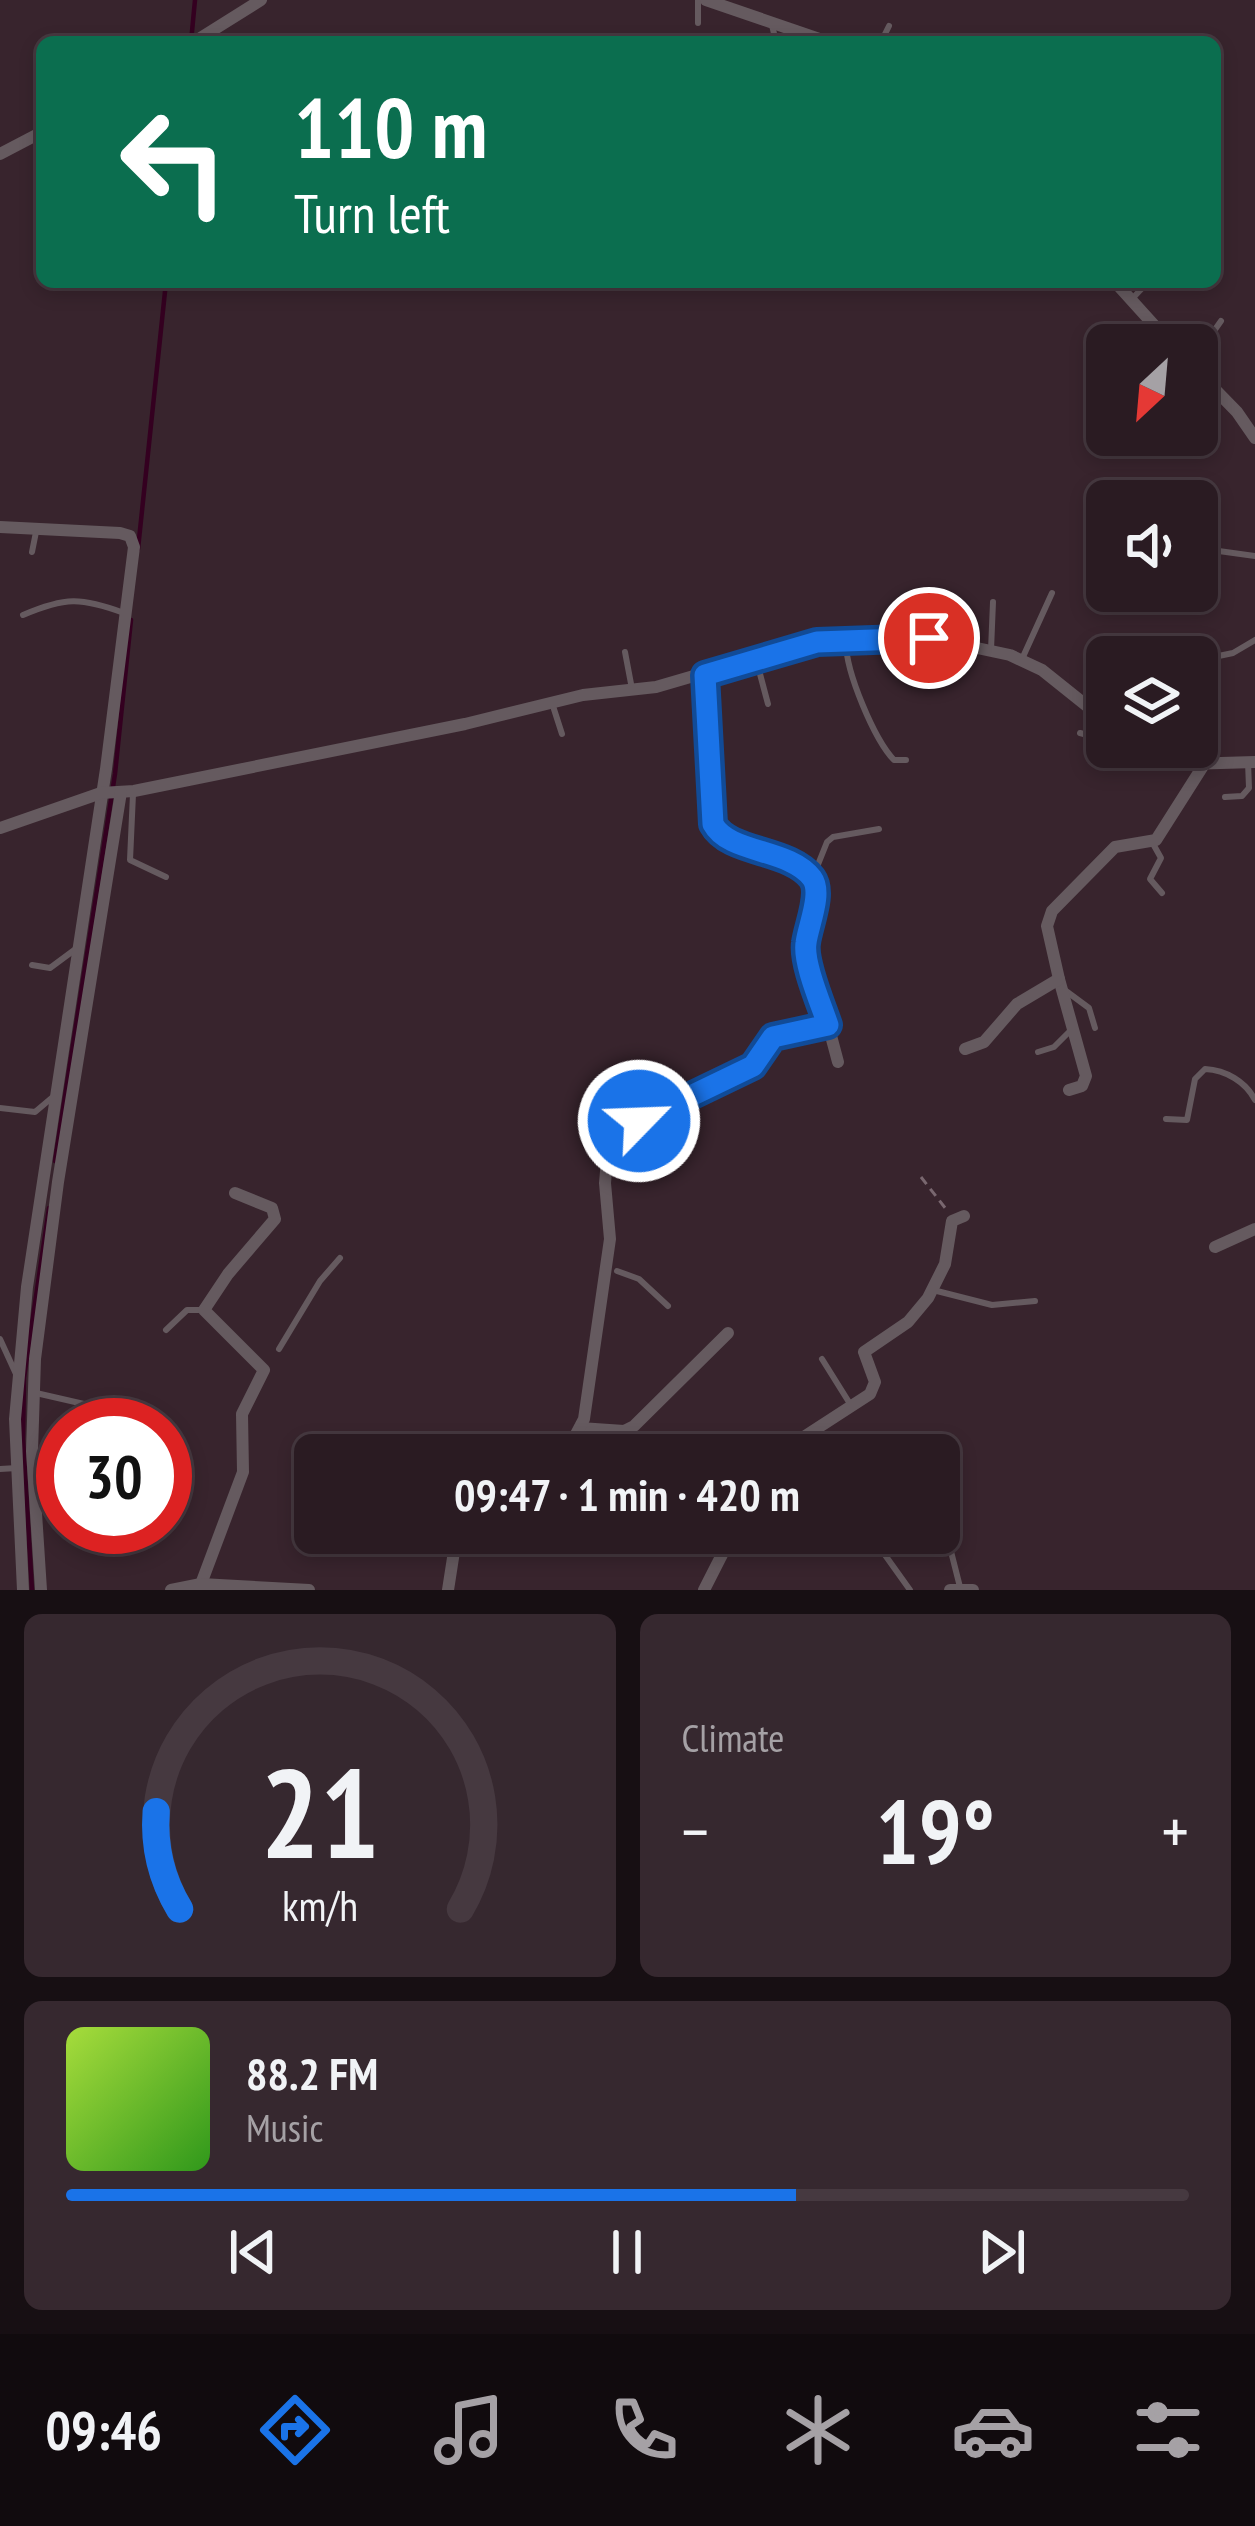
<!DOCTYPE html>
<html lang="en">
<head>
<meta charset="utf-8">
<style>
  :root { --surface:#2a1b22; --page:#36282f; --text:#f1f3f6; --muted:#a5a1a5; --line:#463940; --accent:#1a73e8 }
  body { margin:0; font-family:"PT Sans Narrow",sans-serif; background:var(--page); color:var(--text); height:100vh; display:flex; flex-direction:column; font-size:45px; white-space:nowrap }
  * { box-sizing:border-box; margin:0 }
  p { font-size:39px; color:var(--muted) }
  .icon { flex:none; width:66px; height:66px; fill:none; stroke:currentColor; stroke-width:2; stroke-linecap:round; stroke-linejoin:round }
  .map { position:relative; height:1590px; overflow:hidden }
  .details { display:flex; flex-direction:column; gap:24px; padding:24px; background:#170f13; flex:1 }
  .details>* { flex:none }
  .banner { position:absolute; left:36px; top:36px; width:1185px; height:252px; border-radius:18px; box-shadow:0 6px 18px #0003,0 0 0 3px var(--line); background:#0b6e4f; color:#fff; overflow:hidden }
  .needle { width:78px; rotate:206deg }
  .controls { position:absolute; left:1086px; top:324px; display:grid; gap:24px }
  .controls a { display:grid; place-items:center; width:132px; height:132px; border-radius:18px; background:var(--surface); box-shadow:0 6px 18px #0003,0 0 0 3px var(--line); font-size:60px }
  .speed { position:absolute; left:36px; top:1398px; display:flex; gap:24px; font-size:60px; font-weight:700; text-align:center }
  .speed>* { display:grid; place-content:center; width:156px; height:156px; border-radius:50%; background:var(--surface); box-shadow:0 6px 18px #0003,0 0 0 3px var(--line); line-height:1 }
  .speed .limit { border:18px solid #d22; background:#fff; color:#111 }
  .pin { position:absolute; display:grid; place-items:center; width:102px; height:102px; color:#fff; margin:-51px; border:6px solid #fff; border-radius:50%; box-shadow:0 3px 12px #0007 }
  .me { position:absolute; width:132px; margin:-66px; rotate:66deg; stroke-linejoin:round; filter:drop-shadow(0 0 9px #0008) }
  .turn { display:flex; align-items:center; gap:42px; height:252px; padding:0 60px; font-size:54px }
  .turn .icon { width:156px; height:156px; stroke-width:2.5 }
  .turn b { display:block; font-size:84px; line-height:102px }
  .big { font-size:90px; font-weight:700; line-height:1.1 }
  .details .tile { flex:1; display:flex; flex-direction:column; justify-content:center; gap:18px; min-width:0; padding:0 42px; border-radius:18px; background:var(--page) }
  .details .dial { align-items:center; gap:0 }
  .dial svg { height:312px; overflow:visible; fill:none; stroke:var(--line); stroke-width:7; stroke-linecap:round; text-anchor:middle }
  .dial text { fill:var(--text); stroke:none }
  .song { display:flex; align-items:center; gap:36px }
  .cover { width:144px; height:144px; border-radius:18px; background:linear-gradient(135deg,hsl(80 70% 55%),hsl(110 70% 35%)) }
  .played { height:12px; border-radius:6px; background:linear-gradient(90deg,var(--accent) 65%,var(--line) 65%) }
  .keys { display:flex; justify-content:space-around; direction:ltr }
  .heat { display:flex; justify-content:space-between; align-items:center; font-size:66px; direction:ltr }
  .details .tiles { flex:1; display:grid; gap:24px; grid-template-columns:1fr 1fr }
  .tile:last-child { grid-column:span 2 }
  .trip { position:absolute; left:294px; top:1434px; width:666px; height:120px; border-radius:18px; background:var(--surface); box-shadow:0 6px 18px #0003,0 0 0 3px var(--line); font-weight:700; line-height:120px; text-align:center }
  .tabs { display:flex; height:192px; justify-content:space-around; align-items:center; background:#110b0e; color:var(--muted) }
  .tabs .icon { width:84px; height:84px }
  .tabs .selected { color:var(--accent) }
  .tabs b { font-size:54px; color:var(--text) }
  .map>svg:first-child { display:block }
</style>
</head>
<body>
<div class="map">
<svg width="1255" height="1590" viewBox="0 0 1255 1590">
  <rect width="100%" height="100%" fill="#38242d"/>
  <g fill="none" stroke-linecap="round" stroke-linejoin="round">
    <g stroke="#340020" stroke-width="4.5">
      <path d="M 191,42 L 195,0"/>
      <path d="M 138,549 L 166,282"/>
      <path d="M 55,1161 L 115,774 L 131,620"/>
      <path d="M 32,1590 L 23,1439 L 24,1378 L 49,1208"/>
    </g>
    <path stroke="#79676f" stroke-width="3" stroke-dasharray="9 6" stroke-linecap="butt" d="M 921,1177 L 946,1209"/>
    <g stroke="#655a5f" stroke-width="6">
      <path d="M 698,0 L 698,23"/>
      <path d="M 772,25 L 776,42"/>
      <path d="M 881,42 L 889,26"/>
      <path d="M 1130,301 L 1148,282"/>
      <path d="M 1197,355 L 1221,321"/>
      <path d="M 1197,548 L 1255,556"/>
      <path d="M 32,552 L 36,532"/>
      <path d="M 23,615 C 65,597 81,597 124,613"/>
      <path d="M 870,641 L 894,658"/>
      <path d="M 846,643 C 846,672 874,739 894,760 L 906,760"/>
      <path d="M 991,650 L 993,602"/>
      <path d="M 625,652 L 632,689"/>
      <path d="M 1209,658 L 1233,653 L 1255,640"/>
      <path d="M 756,659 L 768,704"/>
      <path d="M 1022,659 L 1052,593"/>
      <path d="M 552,703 L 562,734"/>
      <path d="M 1080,733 L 1095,737 L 1107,726"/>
      <path d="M 133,794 L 130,860 L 166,877"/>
      <path d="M 1225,797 L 1242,796 L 1249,788 L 1248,762"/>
      <path d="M 1152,842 L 1161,858 L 1150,879 L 1162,893"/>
      <path d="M 813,877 L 827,842 L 833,837 L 879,829"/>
      <path d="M 32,965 L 50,968 L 77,948"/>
      <path d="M 1066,991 L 1089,1008 L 1095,1028"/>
      <path d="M 1038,1052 L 1054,1047 L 1072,1029"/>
      <path d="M 0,1108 L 35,1112 L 54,1096"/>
      <path d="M 1166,1119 L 1187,1120 L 1195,1079 L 1205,1069 C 1226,1070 1246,1082 1255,1100"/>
      <path d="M 617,1271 L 639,1279 L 668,1306"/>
      <path d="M 933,1290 L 992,1305 L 1035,1301"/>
      <path d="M 166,1330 L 187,1310 L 204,1310"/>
      <path d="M 0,1339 L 16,1374"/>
      <path d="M 279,1349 L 320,1281 L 340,1258"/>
      <path d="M 822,1359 L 852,1407"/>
      <path d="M 36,1393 L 97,1407"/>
      <path d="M 0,1469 L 17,1468"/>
      <path d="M 941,1512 L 960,1587"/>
      <path d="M 783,1543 L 787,1533"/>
      <path d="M 885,1555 L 910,1590"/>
    </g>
    <g stroke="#655a5f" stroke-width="12">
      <path d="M 706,0 L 828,42"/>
      <path d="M 194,42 L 261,0"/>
      <path d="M 0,154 L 42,132"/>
      <path d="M 1115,282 L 1172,345"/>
      <path d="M 1197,371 L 1237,412 L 1255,438"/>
      <path d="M 0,527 L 120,533 L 130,536 L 134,547 L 106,769 L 27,1287 L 15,1419 L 23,1590"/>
      <path d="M 705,675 L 713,824 C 729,851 788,851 814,883 L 805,958 L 818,987 L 838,1062"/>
      <path d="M 1151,747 L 1187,764 L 1255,762"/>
      <path d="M 0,828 L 101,793 L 134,791 L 465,724 L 583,695 L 656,687 L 800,645 L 836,640 L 930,638 L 1010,655 L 1042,670 L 1107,722"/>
      <path d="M 1059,979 L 1086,1076 L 1082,1086 L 1069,1090"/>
      <path d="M 965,1049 L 984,1042 L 1017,1004 L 1059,979 L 1047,926 L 1052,911 L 1115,847 L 1156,840 L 1203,766"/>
      <path d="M 1215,1247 L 1255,1229"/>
      <path d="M 580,1428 L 624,1431 L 634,1426 L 728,1333"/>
      <path d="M 565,1455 L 584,1419 L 610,1239 L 605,1183 L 609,1136 L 753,1067 L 774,1037 L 828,1025"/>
      <path d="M 776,1455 L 870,1394 L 875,1382 L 864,1352 L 908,1322 L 928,1298 L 945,1264 L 952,1221 L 964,1216"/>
      <path d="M 201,1584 L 243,1472 L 242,1414 L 264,1370 L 204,1310 L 228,1274 L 275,1219 L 272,1208 L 235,1193"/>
      <path d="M 41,1590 L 32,1451 L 35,1359 L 58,1182 L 121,792"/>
      <path d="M 171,1590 L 201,1584 L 309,1590"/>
      <path d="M 448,1590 L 455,1545 L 473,1533"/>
      <path d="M 704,1590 L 733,1533"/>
      <path d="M 950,1590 L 973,1590"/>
    </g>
  </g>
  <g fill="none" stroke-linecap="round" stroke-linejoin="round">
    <g stroke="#114b97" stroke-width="30">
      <path id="route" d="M 639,1121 L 753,1066 L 773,1037 L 828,1025 C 821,1004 803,963 806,943 C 808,926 823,893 812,878 C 789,848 729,854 713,824 L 705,675 L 817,642 L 929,638"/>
    </g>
    <use href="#route" stroke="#1a73e8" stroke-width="21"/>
  </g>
</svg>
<div class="controls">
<a><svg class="needle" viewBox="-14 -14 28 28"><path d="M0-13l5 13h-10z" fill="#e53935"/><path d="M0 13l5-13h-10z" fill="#a5a1a5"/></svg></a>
<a><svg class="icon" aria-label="sound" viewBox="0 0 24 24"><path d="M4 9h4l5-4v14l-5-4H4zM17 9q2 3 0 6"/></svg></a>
<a><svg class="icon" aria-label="layers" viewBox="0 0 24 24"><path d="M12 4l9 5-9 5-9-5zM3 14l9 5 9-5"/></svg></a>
</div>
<div class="speed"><div class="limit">30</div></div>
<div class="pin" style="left:929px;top:638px;background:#d93025"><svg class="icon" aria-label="arrive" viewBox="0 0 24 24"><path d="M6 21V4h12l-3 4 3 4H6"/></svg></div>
<svg class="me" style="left:639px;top:1121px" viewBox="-20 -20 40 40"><circle r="17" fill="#1a73e8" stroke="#fff" stroke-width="3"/><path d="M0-11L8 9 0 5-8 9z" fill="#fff"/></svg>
<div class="trip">09:47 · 1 min · 420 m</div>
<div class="banner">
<div class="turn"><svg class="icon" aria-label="left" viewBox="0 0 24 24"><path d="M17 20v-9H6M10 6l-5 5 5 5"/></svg><div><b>110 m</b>Turn left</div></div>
</div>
</div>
<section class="details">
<div class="tiles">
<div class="tile dial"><svg viewBox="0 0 100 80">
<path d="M14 69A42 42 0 1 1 86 69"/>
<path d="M14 69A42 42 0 0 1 8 44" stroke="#1a73e8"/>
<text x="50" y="56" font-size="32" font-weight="700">21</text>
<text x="50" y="72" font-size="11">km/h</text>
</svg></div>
<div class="tile"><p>Climate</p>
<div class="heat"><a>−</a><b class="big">19°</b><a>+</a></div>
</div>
<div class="tile">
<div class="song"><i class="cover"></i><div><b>88.2 FM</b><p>Music</p></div></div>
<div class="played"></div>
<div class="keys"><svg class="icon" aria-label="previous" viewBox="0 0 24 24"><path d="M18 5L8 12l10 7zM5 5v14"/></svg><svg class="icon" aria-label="pause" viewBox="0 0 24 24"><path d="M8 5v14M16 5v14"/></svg><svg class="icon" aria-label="next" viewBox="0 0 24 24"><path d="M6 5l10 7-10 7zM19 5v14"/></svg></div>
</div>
</div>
</section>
<nav class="tabs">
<b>09:46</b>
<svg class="icon selected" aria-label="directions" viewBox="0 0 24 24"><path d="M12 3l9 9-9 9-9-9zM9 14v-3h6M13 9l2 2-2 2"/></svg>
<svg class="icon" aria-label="music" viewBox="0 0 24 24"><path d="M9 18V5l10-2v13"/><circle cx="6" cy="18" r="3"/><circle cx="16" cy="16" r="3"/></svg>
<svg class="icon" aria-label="phone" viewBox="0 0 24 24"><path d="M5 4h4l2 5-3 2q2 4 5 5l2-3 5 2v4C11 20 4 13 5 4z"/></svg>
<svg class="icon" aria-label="climate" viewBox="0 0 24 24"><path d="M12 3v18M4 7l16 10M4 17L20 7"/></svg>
<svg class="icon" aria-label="car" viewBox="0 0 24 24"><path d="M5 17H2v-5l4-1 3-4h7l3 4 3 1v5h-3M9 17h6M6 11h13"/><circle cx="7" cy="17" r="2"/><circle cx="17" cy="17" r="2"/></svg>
<svg class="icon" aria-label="filters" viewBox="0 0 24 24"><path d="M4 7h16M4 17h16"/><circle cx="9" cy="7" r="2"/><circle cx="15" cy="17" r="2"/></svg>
</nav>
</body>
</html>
